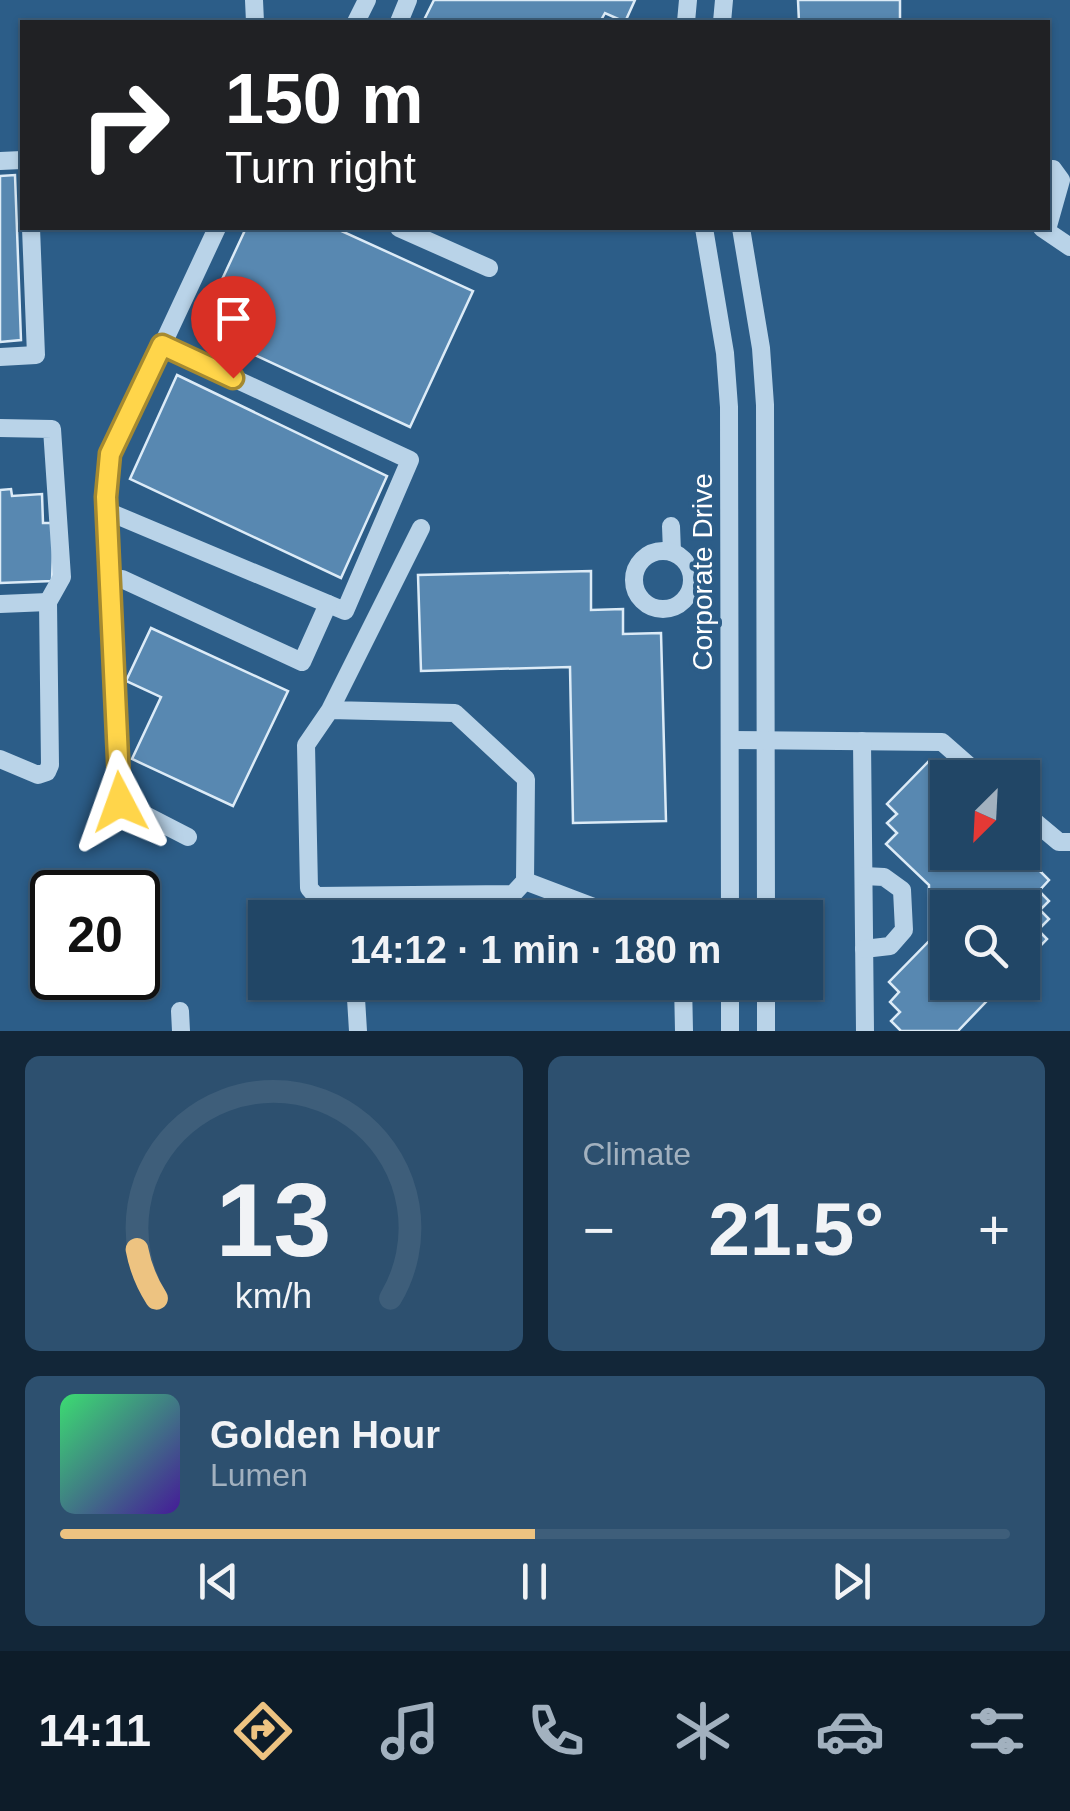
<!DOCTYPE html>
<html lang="en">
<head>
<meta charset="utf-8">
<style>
  :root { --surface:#214666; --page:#2d506f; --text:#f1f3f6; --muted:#a2b1bf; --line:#3e5e7a; --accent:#edc381 }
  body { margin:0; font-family:Helvetica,sans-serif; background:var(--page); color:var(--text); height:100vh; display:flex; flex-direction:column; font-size:38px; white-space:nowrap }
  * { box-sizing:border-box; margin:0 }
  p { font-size:32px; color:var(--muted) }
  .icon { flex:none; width:55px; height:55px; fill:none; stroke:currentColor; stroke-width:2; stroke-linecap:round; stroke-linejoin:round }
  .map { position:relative; height:1031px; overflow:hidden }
  .side { display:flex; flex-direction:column; gap:25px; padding:25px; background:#122638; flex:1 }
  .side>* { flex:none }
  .banner { position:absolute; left:20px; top:20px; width:1030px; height:210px; border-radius:0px; box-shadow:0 2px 8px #0004,0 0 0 2px var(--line); background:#202124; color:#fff; overflow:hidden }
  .needle { width:65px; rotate:204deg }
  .buttons { position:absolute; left:930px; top:760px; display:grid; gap:20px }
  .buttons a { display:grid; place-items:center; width:110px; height:110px; border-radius:0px; background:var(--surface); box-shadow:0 2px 8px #0004,0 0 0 2px var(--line); font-size:50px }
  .speed { position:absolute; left:30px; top:870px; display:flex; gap:20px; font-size:50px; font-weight:700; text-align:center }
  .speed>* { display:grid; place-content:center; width:130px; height:130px; border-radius:50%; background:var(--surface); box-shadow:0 2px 8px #0004,0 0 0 2px var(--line); line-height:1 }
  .speed .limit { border:5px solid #111; border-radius:15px; background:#fff; color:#111 }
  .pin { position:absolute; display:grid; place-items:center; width:85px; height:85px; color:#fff; margin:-102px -42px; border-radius:50% 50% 50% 0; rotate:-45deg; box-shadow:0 0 10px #0007 }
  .pin .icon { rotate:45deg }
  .me { position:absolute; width:110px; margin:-55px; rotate:356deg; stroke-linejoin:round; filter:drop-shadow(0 0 8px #0008) }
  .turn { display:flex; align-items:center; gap:35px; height:210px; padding:0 40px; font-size:45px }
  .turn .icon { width:130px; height:130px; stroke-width:2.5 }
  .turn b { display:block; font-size:70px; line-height:85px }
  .big { font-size:75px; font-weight:600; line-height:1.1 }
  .side .widget { flex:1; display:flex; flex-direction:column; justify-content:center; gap:15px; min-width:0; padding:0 35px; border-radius:15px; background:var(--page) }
  .side .dial { align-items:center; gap:0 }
  .dial svg { height:260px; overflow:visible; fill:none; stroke:var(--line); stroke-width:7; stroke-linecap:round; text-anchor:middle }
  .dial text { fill:var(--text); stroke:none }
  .song { display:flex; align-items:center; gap:30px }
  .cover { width:120px; height:120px; border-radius:15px; background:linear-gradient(135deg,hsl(140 70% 55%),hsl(260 70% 35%)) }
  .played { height:10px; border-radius:5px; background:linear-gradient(90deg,var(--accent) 50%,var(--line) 50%) }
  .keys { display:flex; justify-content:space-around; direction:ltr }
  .heat { display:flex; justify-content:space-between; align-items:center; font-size:55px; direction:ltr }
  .side .tiles { flex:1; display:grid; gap:25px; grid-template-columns:1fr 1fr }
  .widget:last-child { grid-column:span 2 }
  .trip { position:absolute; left:248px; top:900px; width:575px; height:100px; border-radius:0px; background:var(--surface); box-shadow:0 2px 8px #0004,0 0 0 2px var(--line); font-weight:600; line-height:100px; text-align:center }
  .tabs { display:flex; height:160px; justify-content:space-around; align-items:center; background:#0d1c29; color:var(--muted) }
  .tabs .icon { width:70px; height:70px }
  .tabs .current { color:var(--accent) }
  .tabs b { font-size:45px; color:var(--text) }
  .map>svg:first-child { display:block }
</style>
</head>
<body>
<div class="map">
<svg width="1070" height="1031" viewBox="0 0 1070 1031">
  <rect width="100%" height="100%" fill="#2c5d88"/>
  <g fill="#5888b1" stroke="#dcebf7" stroke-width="2.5">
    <path d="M 434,0 L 635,0 L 625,22 L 605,13 L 600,22 L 423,22 Z"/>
    <path d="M 798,0 L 900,0 L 900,22 L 799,22 Z"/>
    <path d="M 15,175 L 21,340 L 0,342 L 0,176 Z"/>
    <path d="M 246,228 L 335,228 L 473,291 L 410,427 L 199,329 Z"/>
    <path d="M 177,375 L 387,476 L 341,578 L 130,479 Z"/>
    <path d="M 11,489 L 12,496 L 42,494 L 43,523 L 54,523 L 52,581 L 0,583 L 0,490 Z"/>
    <path d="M 591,571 L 591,610 L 623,609 L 623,634 L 661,633 L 666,821 L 573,823 L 570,667 L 421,671 L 418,575 Z"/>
    <path d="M 151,628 L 288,691 L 233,806 L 132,759 L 161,697 L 126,681 Z"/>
    <path d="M 928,762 L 948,781 L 948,852 L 1021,852 L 1049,880 L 1039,891 L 1049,901 L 1040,910 L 1049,919 L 1038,930 L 1047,939 L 1022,965 L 1022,908 L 948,908 L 948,982 L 1005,982 L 958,1031 L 901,1031 L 891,1021 L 900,1012 L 890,1002 L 899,992 L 889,982 L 929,941 L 929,885 L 886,844 L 897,833 L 887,823 L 897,814 L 887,804 Z"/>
  </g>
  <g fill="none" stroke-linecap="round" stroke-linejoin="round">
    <g stroke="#b9d3e8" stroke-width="18">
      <path d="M 254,0 L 255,22"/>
      <path d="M 356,22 L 367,0"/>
      <path d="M 399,22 L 408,0"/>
      <path d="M 686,22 L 688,0"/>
      <path d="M 722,22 L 724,0"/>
      <path d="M 0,161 L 22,160"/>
      <path d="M 1048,169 L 1053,169 L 1061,180 L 1048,226"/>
      <path d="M 399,228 L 489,268"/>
      <path d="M 704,228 L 725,353 L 729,407 L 730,918"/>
      <path d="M 741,228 L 761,348 L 765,405 L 766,918"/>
      <path d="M 1042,228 L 1070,247"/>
      <path d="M 162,345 L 410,460 L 345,611 L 109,512 L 106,497 L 111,455 L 217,228"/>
      <path d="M 0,357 L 36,355 L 31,228"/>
      <path d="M 0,428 L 52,429 L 62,577 L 48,602 L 50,765 L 47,772 L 38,775 L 0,759"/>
      <path d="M 109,512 L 113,700 L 120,802 L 188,837"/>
      <path d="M 671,526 L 672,552"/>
      <circle cx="663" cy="580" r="29"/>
      <path d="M 110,580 L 122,579 L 302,662 L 328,604"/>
      <path d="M 0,604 L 48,602"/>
      <path d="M 330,710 L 455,713 L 526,779 L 525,881 L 513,894 L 316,896 L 309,888 L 306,745 L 330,710 L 421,528"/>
      <path d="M 730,740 L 942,742 L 983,778"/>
      <path d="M 862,741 L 865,1031"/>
      <path d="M 1022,811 L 1059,842 L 1070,842"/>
      <path d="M 864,876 L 884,877 L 902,890 L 904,930 L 890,946 L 864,949"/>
      <path d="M 525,881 L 604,911 L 730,913"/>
      <path d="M 355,982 L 358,1031"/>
      <path d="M 683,982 L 684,1031"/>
      <path d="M 730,982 L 730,1031"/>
      <path d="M 180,1011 L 181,1031"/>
      <path d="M 766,1031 L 766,982"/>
    </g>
  </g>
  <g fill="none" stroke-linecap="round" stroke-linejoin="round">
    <g stroke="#a68a30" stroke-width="25">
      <path id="route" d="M 120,802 L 106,497 L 110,454 L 162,345 L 233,378"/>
    </g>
    <use href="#route" stroke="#ffd54a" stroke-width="18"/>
  </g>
  <g text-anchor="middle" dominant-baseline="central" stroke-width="8" stroke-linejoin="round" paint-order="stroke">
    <g font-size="28" fill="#fff" stroke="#2c5d88">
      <text transform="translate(702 572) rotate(-90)">Corporate Drive</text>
    </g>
  </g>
</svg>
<div class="buttons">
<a><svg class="needle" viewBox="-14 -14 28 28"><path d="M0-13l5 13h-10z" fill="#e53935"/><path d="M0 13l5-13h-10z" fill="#a2b1bf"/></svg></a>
<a><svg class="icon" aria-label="search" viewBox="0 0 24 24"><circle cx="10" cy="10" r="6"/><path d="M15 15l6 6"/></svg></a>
</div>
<div class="speed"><div class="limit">20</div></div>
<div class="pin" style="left:233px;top:378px;background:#d93025"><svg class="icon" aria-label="arrive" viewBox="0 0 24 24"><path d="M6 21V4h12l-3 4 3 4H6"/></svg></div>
<svg class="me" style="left:120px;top:802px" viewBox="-20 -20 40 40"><path d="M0-17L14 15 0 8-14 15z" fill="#ffd54a" stroke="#fff" stroke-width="4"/></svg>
<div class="trip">14:12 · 1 min · 180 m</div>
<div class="banner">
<div class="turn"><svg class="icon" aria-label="right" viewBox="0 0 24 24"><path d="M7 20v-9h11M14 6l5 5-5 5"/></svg><div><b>150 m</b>Turn right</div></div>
</div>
</div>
<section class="side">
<div class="tiles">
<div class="widget dial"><svg viewBox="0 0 100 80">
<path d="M14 69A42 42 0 1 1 86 69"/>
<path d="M14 69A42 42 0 0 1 8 54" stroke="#edc381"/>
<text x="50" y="56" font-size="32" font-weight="700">13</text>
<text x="50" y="72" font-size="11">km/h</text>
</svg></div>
<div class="widget"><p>Climate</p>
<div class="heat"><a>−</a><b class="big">21.5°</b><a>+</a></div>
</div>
<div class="widget">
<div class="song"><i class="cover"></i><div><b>Golden Hour</b><p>Lumen</p></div></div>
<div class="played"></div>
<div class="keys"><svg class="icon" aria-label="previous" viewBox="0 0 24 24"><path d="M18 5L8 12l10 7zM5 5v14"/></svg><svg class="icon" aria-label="pause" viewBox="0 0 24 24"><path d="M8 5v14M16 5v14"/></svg><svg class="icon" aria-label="next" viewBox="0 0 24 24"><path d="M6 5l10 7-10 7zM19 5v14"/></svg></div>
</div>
</div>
</section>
<nav class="tabs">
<b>14:11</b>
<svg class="icon current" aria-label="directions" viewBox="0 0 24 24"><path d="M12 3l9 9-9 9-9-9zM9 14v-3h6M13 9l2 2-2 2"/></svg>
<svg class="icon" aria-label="music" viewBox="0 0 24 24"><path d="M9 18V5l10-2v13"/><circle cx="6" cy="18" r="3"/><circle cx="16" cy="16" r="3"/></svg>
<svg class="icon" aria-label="phone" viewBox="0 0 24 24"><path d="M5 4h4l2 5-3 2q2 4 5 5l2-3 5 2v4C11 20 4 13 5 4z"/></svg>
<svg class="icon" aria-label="climate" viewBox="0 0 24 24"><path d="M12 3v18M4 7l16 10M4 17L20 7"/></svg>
<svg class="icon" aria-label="car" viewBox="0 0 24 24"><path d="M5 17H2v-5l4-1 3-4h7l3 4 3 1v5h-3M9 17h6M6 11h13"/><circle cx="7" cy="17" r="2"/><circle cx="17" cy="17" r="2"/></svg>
<svg class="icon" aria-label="filters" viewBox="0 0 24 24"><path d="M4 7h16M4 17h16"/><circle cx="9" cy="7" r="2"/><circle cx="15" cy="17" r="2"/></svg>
</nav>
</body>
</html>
